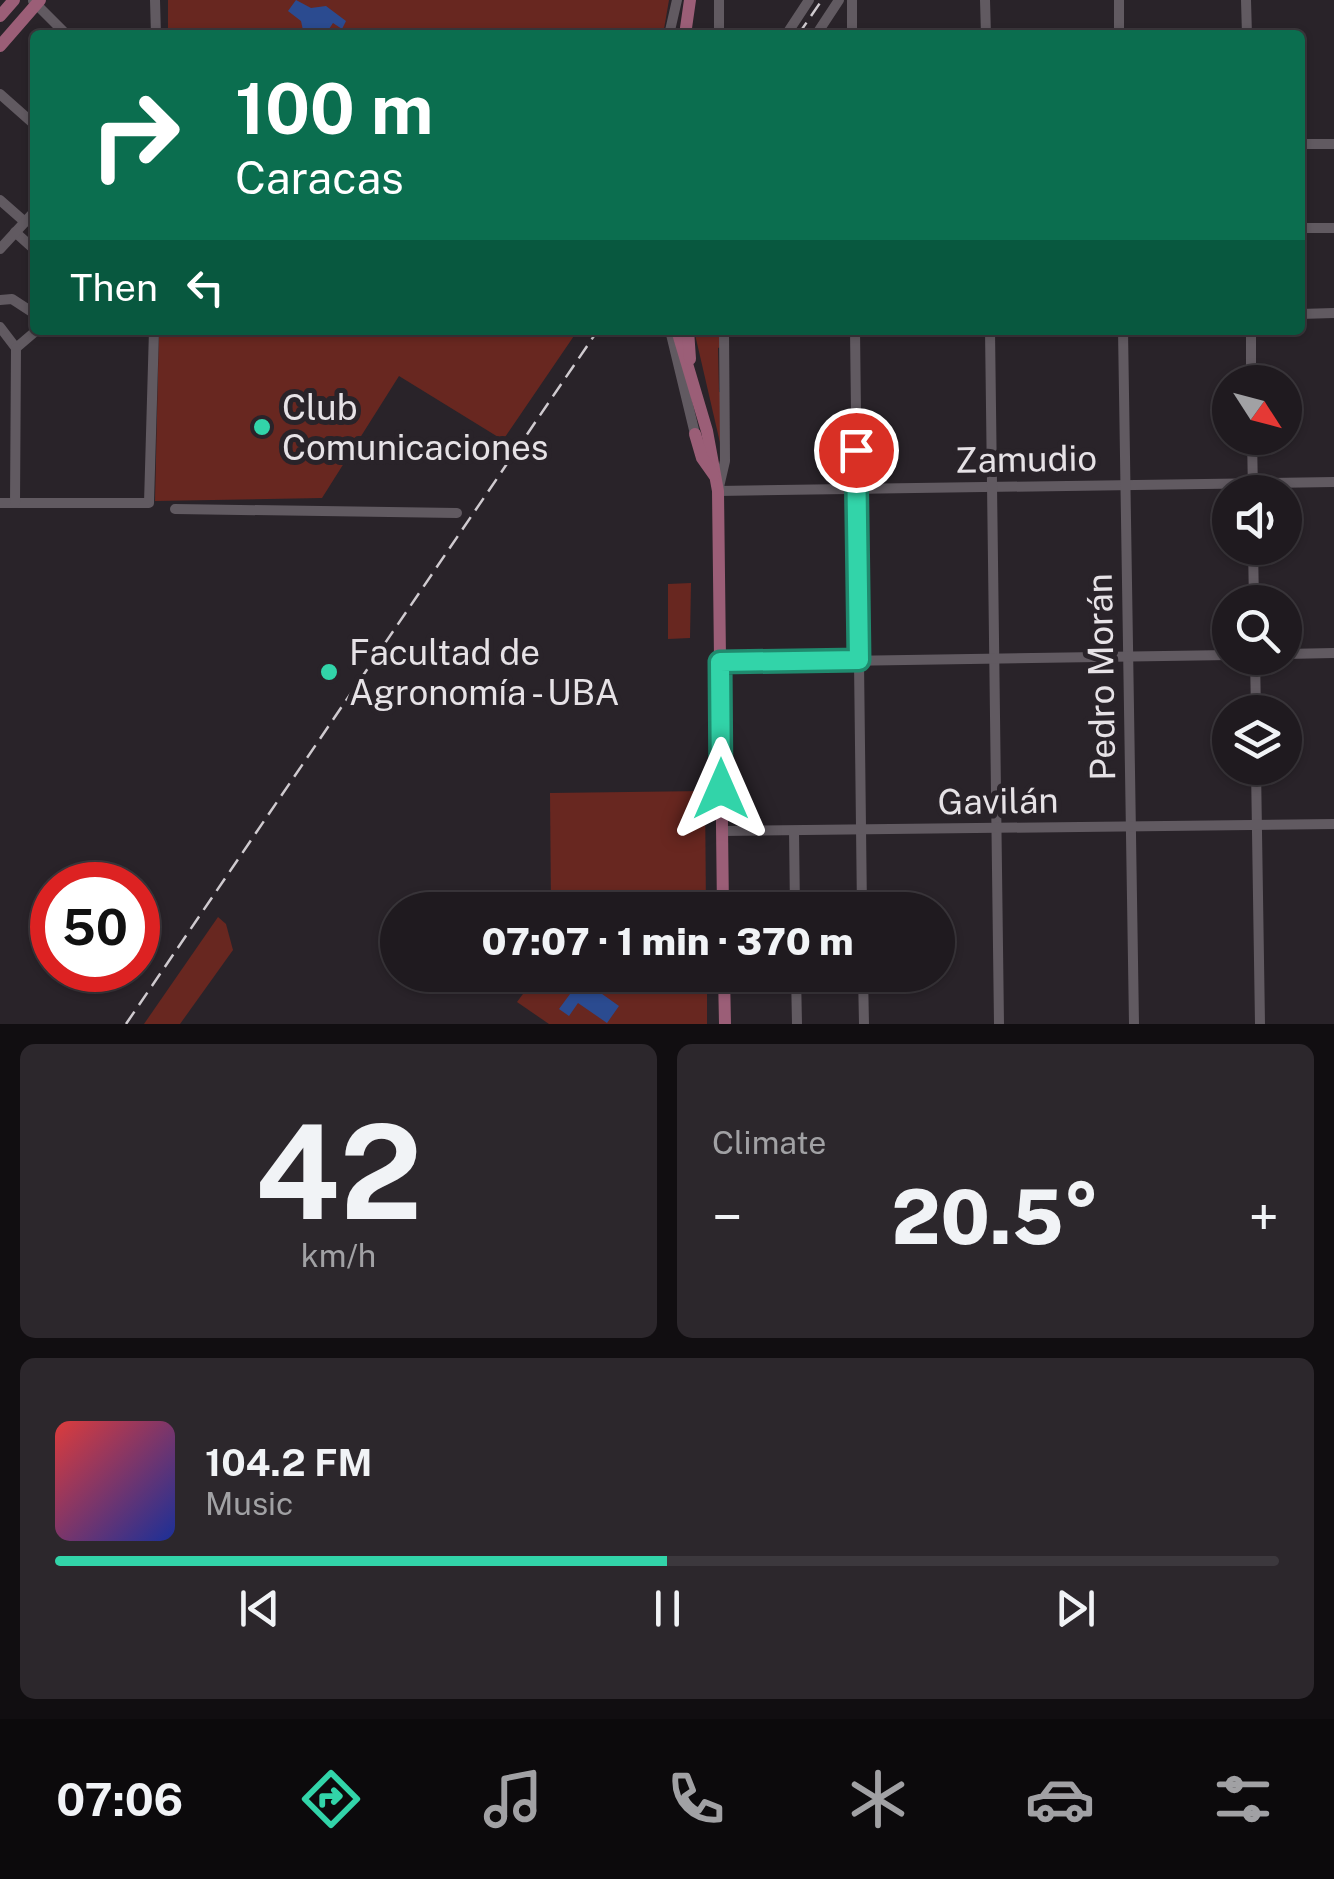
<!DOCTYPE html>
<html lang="en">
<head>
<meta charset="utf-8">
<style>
  :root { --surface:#1f1a1f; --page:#2c272c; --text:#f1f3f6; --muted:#a1a1a4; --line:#3c383d; --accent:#32d4a9 }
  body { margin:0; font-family:"Public Sans",sans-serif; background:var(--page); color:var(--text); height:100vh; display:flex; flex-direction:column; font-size:38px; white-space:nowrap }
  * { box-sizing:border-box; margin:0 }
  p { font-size:32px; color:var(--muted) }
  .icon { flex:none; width:55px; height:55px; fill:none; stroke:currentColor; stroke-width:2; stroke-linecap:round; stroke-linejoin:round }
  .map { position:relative; height:1024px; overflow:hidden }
  .details { display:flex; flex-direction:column; gap:20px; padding:20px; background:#110e11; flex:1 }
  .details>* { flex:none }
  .banner { position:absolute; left:30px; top:30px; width:1275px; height:305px; border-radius:10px; box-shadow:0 2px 8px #0004,0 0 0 2px var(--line); background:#0b6e4f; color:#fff; overflow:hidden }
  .needle { width:65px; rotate:126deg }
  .controls { position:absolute; left:1212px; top:365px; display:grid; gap:20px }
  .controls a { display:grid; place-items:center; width:90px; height:90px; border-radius:50%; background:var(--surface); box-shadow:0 2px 8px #0004,0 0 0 2px var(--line); font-size:50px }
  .speed { position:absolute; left:30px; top:862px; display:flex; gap:20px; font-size:50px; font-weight:700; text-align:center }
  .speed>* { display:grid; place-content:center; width:130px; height:130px; border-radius:50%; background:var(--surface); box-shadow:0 2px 8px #0004,0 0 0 2px var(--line); line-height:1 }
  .speed .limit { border:15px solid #d22; background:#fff; color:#111 }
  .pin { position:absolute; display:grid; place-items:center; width:85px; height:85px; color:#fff; margin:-42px; border:5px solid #fff; border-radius:50%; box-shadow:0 2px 10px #0007 }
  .me { position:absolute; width:110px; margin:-55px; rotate:0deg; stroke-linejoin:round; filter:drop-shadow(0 0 8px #0008) }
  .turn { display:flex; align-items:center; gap:35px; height:210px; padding:0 40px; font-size:45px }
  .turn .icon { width:130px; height:130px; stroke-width:2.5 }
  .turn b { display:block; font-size:70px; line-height:85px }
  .then { display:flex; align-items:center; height:95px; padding:0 40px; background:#0003; gap:20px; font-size:38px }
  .big { font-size:75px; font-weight:800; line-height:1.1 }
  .details .card { flex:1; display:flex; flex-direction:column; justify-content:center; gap:15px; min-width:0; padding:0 35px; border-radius:15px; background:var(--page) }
  .details .dial { align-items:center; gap:0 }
  .dial b { font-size:130px; line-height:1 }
  .song { display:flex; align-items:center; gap:30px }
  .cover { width:120px; height:120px; border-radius:15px; background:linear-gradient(135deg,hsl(0 70% 55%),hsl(230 70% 35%)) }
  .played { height:10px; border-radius:5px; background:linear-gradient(90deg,var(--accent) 50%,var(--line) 50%) }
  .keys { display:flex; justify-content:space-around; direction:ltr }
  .heat { display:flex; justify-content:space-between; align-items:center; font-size:55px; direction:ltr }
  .details .tiles { flex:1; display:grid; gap:20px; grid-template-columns:1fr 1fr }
  .card:last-child { grid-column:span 2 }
  .trip { position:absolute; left:380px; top:892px; width:575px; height:100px; border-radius:50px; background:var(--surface); box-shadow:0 2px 8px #0004,0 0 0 2px var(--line); font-weight:800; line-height:100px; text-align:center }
  .menu { display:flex; height:160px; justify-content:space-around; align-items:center; background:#0c0a0c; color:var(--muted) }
  .menu .icon { width:70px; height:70px }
  .menu .current { color:var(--accent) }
  .menu b { font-size:45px; color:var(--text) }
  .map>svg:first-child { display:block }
</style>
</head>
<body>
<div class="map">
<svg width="1334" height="1024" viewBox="0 0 1334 1024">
  <rect width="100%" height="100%" fill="#292329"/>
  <g fill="#682720">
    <path d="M 168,0 L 669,0 L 663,35 L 168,35 Z"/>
    <path d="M 159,330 L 578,330 L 503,440 L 399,376 L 322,498 L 155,501 Z"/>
    <path d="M 694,330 L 720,330 L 721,347 L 718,348 L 719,392 L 722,392 L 721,447 Z"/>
    <path d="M 691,583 L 690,638 L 668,639 L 668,584 Z"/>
    <path d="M 705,791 L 706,910 L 551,910 L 550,793 Z"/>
    <path d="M 218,917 L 226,924 L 233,950 L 180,1024 L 144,1024 Z"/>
    <path d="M 537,975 L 707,975 L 707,1024 L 549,1024 L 517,1002 Z"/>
  </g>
  <g fill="#2b4b90">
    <path d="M 296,0 L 311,8 L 326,6 L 346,21 L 342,29 L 333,23 L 325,35 L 304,35 L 301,21 L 288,11 Z"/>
    <path d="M 581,979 L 619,1006 L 607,1023 L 578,1003 L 569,1016 L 559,1009 Z"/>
  </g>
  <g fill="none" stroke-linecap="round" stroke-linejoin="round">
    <g stroke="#615a61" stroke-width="10">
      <path d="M 155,0 L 156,35"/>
      <path d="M 719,0 L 719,35"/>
      <path d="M 852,0 L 852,35"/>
      <path d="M 985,0 L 986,35"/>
      <path d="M 1119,0 L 1119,35"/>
      <path d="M 1246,0 L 1247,35"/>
      <path d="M 33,1 L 67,35"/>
      <path d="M 669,35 L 677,0"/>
      <path d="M 786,35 L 809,0"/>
      <path d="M 816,35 L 839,0"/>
      <path d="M 0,94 L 35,125"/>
      <path d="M 1300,144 L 1334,144"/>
      <path d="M 0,200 L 25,222"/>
      <path d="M 1300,228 L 1334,228"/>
      <path d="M 15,232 L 35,250"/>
      <path d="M 0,249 L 35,211"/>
      <path d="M 0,300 L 12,299 L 35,314"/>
      <path d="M 1300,314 L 1334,313"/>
      <path d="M 0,327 L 16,348"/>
      <path d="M 670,330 L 695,434"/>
      <path d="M 724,330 L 725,461 L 718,491 L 1334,482"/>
      <path d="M 855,330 L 862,910"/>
      <path d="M 990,330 L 999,1024"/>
      <path d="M 1123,330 L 1134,1024"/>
      <path d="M 1251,330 L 1251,382"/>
      <path d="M 16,348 L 37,330"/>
      <path d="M 1252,438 L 1253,492"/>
      <path d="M 0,503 L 149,503 L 154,330"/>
      <path d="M 15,503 L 16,348"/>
      <path d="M 175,509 L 457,513"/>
      <path d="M 1253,548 L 1254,602"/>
      <path d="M 1285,654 L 1334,653"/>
      <path d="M 1255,658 L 1256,712"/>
      <path d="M 720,663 L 1230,655"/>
      <path d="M 1256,768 L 1260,1024"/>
      <path d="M 722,831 L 1334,824"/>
      <path d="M 794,831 L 795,910"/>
      <path d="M 796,975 L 797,1024"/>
      <path d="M 863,975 L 864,1024"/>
    </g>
    <g stroke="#9b5e77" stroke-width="12">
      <path d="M 0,16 L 14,0"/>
      <path d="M 685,35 L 690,0"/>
      <path d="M 0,46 L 40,0"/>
      <path d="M 677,330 L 707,431 L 718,491 L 723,910"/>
      <path d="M 688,330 L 690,359"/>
      <path d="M 695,434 L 702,458 L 714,475"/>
      <path d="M 724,975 L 725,1024"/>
    </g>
    <g stroke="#cfcacf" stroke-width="2.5" stroke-dasharray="15 8" stroke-linecap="butt">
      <path d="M 798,35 L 822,0"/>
      <path d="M 126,1024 L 598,330"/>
    </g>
  </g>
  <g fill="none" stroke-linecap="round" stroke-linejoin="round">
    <g stroke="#208a6e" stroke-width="25">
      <path id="route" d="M 721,789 L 720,662 L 859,660 L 856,450"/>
    </g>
    <use href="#route" stroke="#32d4a9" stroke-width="18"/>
  </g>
  <g fill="#32d4a9" stroke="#292329" stroke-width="4">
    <circle cx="262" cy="427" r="10"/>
    <circle cx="329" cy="672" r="10"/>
  </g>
  <g text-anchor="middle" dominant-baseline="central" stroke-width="10" stroke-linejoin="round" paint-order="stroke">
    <g font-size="35" fill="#e6e2e6" stroke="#292329" text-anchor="start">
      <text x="282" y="407">Club<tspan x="282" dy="40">Comunicaciones</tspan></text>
      <text x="349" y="652">Facultad de<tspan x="349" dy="40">Agronomía - UBA</tspan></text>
    </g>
    <g font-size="35" fill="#e6e2e6" stroke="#292329">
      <text transform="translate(1026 459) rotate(-1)">Zamudio</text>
      <text transform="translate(1101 677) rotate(-91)">Pedro Morán</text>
      <text transform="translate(998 801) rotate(-1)">Gavilán</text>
    </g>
  </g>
</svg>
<div class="controls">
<a><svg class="needle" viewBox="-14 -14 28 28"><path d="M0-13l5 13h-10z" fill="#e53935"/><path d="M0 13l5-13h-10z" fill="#a1a1a4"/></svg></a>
<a><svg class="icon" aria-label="sound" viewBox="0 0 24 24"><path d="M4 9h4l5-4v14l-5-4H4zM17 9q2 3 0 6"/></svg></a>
<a><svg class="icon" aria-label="search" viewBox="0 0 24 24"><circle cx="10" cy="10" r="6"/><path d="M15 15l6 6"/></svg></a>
<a><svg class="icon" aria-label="layers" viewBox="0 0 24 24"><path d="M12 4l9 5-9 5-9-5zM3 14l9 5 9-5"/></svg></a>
</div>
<div class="speed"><div class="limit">50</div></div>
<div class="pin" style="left:856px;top:450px;background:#d93025"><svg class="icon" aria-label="arrive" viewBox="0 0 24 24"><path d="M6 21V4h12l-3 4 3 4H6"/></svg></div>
<svg class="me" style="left:721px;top:789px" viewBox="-20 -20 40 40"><path d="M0-17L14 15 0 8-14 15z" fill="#32d4a9" stroke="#fff" stroke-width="4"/></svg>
<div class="trip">07:07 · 1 min · 370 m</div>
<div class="banner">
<div class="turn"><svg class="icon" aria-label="right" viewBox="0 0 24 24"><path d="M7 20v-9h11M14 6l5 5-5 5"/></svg><div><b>100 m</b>Caracas</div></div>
<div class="then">Then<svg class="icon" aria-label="left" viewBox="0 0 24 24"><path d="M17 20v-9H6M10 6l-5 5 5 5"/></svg></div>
</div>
</div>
<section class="details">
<div class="tiles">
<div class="card dial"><b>42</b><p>km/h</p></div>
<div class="card"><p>Climate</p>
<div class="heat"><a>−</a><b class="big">20.5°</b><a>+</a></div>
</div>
<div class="card">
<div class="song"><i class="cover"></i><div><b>104.2 FM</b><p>Music</p></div></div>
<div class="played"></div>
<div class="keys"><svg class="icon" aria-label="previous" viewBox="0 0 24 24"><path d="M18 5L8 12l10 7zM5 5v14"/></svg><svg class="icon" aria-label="pause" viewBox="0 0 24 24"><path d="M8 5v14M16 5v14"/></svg><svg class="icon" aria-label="next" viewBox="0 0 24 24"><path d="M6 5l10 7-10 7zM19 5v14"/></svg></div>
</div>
</div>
</section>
<nav class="menu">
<b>07:06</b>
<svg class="icon current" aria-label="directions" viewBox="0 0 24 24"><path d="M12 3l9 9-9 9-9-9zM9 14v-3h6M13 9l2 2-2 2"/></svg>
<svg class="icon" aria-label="music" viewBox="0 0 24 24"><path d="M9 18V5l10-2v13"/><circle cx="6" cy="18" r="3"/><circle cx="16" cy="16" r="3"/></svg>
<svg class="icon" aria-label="phone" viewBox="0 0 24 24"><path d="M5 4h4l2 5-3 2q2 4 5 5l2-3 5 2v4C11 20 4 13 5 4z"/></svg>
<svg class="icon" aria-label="climate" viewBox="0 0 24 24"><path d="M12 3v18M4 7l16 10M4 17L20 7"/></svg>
<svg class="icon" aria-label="car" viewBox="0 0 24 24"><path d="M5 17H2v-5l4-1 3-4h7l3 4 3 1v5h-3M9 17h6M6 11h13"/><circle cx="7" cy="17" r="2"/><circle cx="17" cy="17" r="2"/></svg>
<svg class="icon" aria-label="filters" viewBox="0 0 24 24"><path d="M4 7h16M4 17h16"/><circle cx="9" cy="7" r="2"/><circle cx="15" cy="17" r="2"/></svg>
</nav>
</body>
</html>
